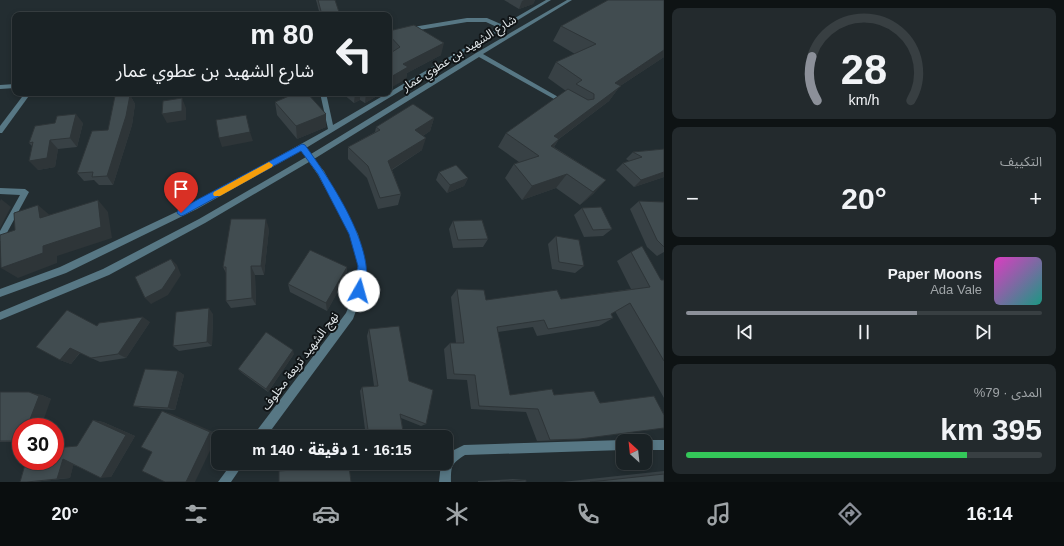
<!DOCTYPE html>
<html lang="ar">
<head>
<meta charset="utf-8">
<style>
  :root { --surface:#1a2225; --page:#232a2d; --text:#f1f3f6; --muted:#9fa4a7; --line:#383f42; --accent:#8c9099 }
  body { margin:0; font-family:Arial,"Noto Sans Arabic",sans-serif; background:var(--page); color:var(--text); direction:rtl; height:100vh; display:flex; flex-direction:column; font-size:15px; white-space:nowrap }
  * { box-sizing:border-box; margin:0 }
  p { font-size:13px; color:var(--muted) }
  .icon { flex:none; width:22px; height:22px; fill:none; stroke:currentColor; stroke-width:2; stroke-linecap:round; stroke-linejoin:round }
  .map { position:relative; flex:1; overflow:hidden; direction:ltr }
  .sheet { display:flex; flex-direction:column; gap:8px; padding:8px; background:#0e1314; width:400px }
  .sheet>* { flex:none }
  .banner { position:absolute; left:12px; top:12px; width:380px; height:84px; border-radius:8px; box-shadow:0 2px 6px #0003,0 0 0 1px var(--line); direction:rtl; background:#1a2225; color:var(--text); overflow:hidden }
  .needle { width:26px; rotate:333deg }
  .buttons { position:absolute; left:616px; top:434px; display:grid; gap:8px }
  .buttons a { display:grid; place-items:center; width:36px; height:36px; border-radius:8px; background:var(--surface); box-shadow:0 2px 6px #0003,0 0 0 1px var(--line); font-size:20px }
  .speed { position:absolute; left:12px; top:418px; display:flex; gap:8px; font-size:20px; font-weight:700; text-align:center }
  .speed>* { display:grid; place-content:center; width:52px; height:52px; border-radius:50%; background:var(--surface); box-shadow:0 2px 6px #0003,0 0 0 1px var(--line); line-height:1 }
  .speed .limit { border:6px solid #d22; background:#fff; color:#111 }
  .pin { position:absolute; display:grid; place-items:center; width:34px; height:34px; color:#fff; margin:-41px -17px; border-radius:50% 50% 50% 0; rotate:-45deg; box-shadow:0 0 4px #0007 }
  .pin .icon { rotate:45deg }
  .me { position:absolute; width:44px; margin:-22px; rotate:7deg; stroke-linejoin:round; filter:drop-shadow(0 0 3px #0008) }
  .turn { display:flex; align-items:center; gap:14px; height:84px; padding:0 12px; font-size:18px }
  .turn .icon { width:52px; height:52px; stroke-width:2.5 }
  .turn b { display:block; font-size:28px; line-height:34px }
  .big { font-size:30px; font-weight:800; line-height:1.1 }
  .sheet .tile { flex:1; display:flex; flex-direction:column; justify-content:center; gap:6px; min-width:0; padding:0 14px; border-radius:8px; background:var(--page) }
  .sheet .dial { align-items:center; gap:0 }
  .dial svg { height:104px; overflow:visible; fill:none; stroke:var(--line); stroke-width:7; stroke-linecap:round; text-anchor:middle }
  .dial text { fill:var(--text); stroke:none }
  .song { display:flex; align-items:center; gap:12px }
  .cover { width:48px; height:48px; border-radius:6px; background:linear-gradient(135deg,hsl(310 70% 55%),hsl(170 70% 35%)) }
  .played { height:4px; border-radius:2px; background:linear-gradient(90deg,var(--accent) 65%,var(--line) 65%) }
  .keys { display:flex; justify-content:space-around; direction:ltr }
  .heat { display:flex; justify-content:space-between; align-items:center; font-size:22px; direction:ltr }
  .charge { height:6px; border-radius:3px; background:linear-gradient(90deg,#34c759 79%,var(--line) 0) }
  .trip { position:absolute; left:211px; top:430px; width:242px; height:40px; border-radius:8px; background:var(--surface); box-shadow:0 2px 6px #0003,0 0 0 1px var(--line); font-weight:800; line-height:40px; text-align:center; direction:rtl }
  .tabs { display:flex; height:64px; justify-content:space-around; align-items:center; background:#0a0e0f; color:var(--muted) }
  .tabs .icon { width:28px; height:28px }
  .tabs .active { color:var(--accent) }
  .tabs b { font-size:18px; color:var(--text) }
  main { display:flex; flex:1; min-height:0 }
  .map>svg:first-child { display:block }
</style>
</head>
<body>
<main>
<section class="sheet">
<div class="tile dial"><svg viewBox="0 0 100 80">
<path d="M14 69A42 42 0 1 1 86 69"/>
<path d="M14 69A42 42 0 0 1 10 35" stroke="#8c9099"/>
<text x="50" y="56" font-size="32" font-weight="700">28</text>
<text x="50" y="72" font-size="11">km/h</text>
</svg></div>
<div class="tile"><p>التكييف</p>
<div class="heat"><a>−</a><b class="big">20°</b><a>+</a></div>
</div>
<div class="tile">
<div class="song"><i class="cover"></i><div><b>Paper Moons</b><p>Ada Vale</p></div></div>
<div class="played"></div>
<div class="keys"><svg class="icon" aria-label="previous" viewBox="0 0 24 24"><path d="M18 5L8 12l10 7zM5 5v14"/></svg><svg class="icon" aria-label="pause" viewBox="0 0 24 24"><path d="M8 5v14M16 5v14"/></svg><svg class="icon" aria-label="next" viewBox="0 0 24 24"><path d="M6 5l10 7-10 7zM19 5v14"/></svg></div>
</div>
<div class="tile"><p>المدى · 79%</p><b class="big">395 km</b><div class="charge"></div></div>
</section>
<div class="map">
<svg width="664" height="482" viewBox="0 0 664 482">
  <rect width="100%" height="100%" fill="#232d31"/>
  <g fill="none" stroke-linecap="round" stroke-linejoin="round">
    <g fill="#577784" fill-rule="evenodd">
      <path d="M 546,0 L 551,0 L 306,148 L 311,154 L 476,53 L 567,0 L 572,0 L 483,54 L 567,102 L 567,104 L 563,104 L 479,57 L 314,159 L 324,171 L 358,234 L 366,266 L 363,291 L 353,319 L 266,437 L 254,437 L 255,433 L 346,313 L 355,291 L 358,266 L 350,234 L 318,175 L 309,162 L 205,223 L 109,275 L 0,320 L 0,312 L 103,269 L 199,219 L 306,157 L 301,151 L 197,209 L 66,273 L 0,297 L 0,289 L 60,267 L 191,205 L 328,129 L 320,93 L 326,93 L 333,125 L 499,28 L 486,22 L 467,22 L 389,35 L 389,31 L 467,18 L 487,18 L 503,25 Z"/>
      <path d="M 15,84 L 15,88 L 0,89 L 0,85 Z"/>
      <path d="M 25,93 L 31,93 L 2,133 L 0,133 L 0,126 Z"/>
      <path d="M 0,188 L 25,189 L 29,192 L 3,240 L 0,241 L 0,231 L 20,195 L 0,194 Z"/>
      <path d="M 623,440 L 626,441 L 623,441 L 623,450 L 465,455 C 451,464 451,466 451,482 L 439,482 L 441,463 L 446,463 L 446,456 L 448,453 L 464,445 Z"/>
      <path d="M 645,440 L 664,440 L 664,450 L 645,450 L 645,441 L 642,441 Z"/>
      <path d="M 232,463 L 244,463 L 231,482 L 218,482 Z"/>
    </g>
  </g>
  <g fill="#384145">
    <path d="M 316,0 L 335,0 L 340,15 L 320,15 Z"/>
    <path d="M 504,0 L 535,0 L 533,4 L 519,9 Z"/>
    <path d="M 664,0 L 664,57 L 620,86 L 609,101 L 559,139 L 554,147 L 606,180 L 593,194 L 580,205 L 556,188 L 522,200 L 505,178 L 514,164 L 519,162 L 498,147 L 506,133 L 566,91 L 548,78 L 556,62 L 575,54 L 553,41 L 561,26 Z"/>
    <path d="M 389,31 L 441,55 L 407,73 L 406,79 L 392,52 L 389,48 Z"/>
    <path d="M 223,93 L 241,93 L 241,94 L 224,96 Z"/>
    <path d="M 343,93 L 382,93 L 365,103 L 360,100 L 354,103 L 343,94 Z"/>
    <path d="M 130,95 L 135,104 L 132,125 L 113,185 L 99,185 L 94,180 L 84,181 L 77,173 L 108,130 Z"/>
    <path d="M 275,102 L 326,114 L 326,127 L 297,139 L 277,115 Z"/>
    <path d="M 434,118 L 430,131 L 423,136 L 422,150 L 392,170 L 401,194 L 398,205 L 378,209 L 367,178 L 348,159 L 348,147 L 375,132 L 376,127 Z"/>
    <path d="M 83,123 L 77,147 L 58,149 L 55,167 L 38,170 L 32,146 L 29,143 Z"/>
    <path d="M 664,149 L 664,177 L 634,187 L 616,170 L 623,163 L 629,161 L 626,159 L 633,152 Z"/>
    <path d="M 439,172 L 468,178 L 464,186 L 447,193 L 436,180 Z"/>
    <path d="M 639,201 L 664,202 L 664,252 L 657,256 L 647,247 L 630,209 Z"/>
    <path d="M 582,208 L 612,229 L 603,236 L 584,237 L 574,215 Z"/>
    <path d="M 453,221 L 488,239 L 483,247 L 453,248 L 449,229 Z"/>
    <path d="M 269,229 L 264,275 L 255,275 L 256,305 L 231,308 L 226,301 L 226,273 L 223,267 Z"/>
    <path d="M 556,236 L 584,266 L 575,273 L 552,269 L 548,244 Z"/>
    <path d="M 631,252 L 661,280 L 664,280 L 664,398 L 615,311 L 611,314 L 613,318 L 599,326 L 537,336 L 533,327 L 498,332 L 510,395 L 554,395 L 580,439 L 566,440 L 537,441 L 526,412 L 471,409 L 467,380 L 447,379 L 444,349 L 450,343 L 456,343 L 451,297 L 457,289 L 486,300 L 561,299 L 631,289 L 617,261 Z"/>
    <path d="M 347,267 L 346,277 L 327,311 L 290,292 L 288,284 Z"/>
    <path d="M 213,314 L 212,346 L 179,351 L 173,346 Z"/>
    <path d="M 150,322 L 126,358 L 100,362 L 80,353 L 71,364 L 60,360 Z"/>
    <path d="M 369,329 L 409,381 L 426,424 L 421,426 L 401,418 L 404,437 L 366,437 L 360,391 L 362,387 L 374,386 L 367,336 Z"/>
    <path d="M 294,354 L 268,392 L 242,373 L 238,369 Z"/>
    <path d="M 178,371 L 184,375 L 175,410 L 142,408 L 133,406 Z"/>
    <path d="M 0,392 L 42,395 L 51,399 L 21,427 L 21,442 L 0,442 Z"/>
    <path d="M 93,420 L 103,422 L 135,436 L 111,477 L 73,465 L 70,478 L 34,482 L 20,482 L 77,446 Z"/>
    <path d="M 348,466 L 349,466 L 279,471 L 282,470 Z"/>
    <path d="M 664,471 L 664,482 L 562,482 Z"/>
    <path d="M 513,479 L 526,480 L 526,482 L 478,482 L 478,481 Z"/>
  </g>
  <g fill="#2e3538">
    <path d="M 524,0 L 535,0 L 533,4 L 519,9 L 522,1 Z"/>
    <path d="M 444,43 L 441,55 L 407,73 L 406,79 L 389,89 L 389,78 L 403,64 Z"/>
    <path d="M 664,50 L 664,57 L 620,86 L 609,101 L 544,150 L 554,136 L 615,83 Z"/>
    <path d="M 355,93 L 360,93 L 360,100 L 354,103 Z"/>
    <path d="M 366,93 L 382,93 L 365,103 Z"/>
    <path d="M 130,95 L 135,104 L 132,125 L 113,185 L 107,176 Z"/>
    <path d="M 182,98 L 186,108 L 186,120 L 167,123 L 162,114 Z"/>
    <path d="M 76,114 L 83,123 L 77,147 L 70,138 Z"/>
    <path d="M 326,114 L 326,127 L 297,139 L 296,126 Z"/>
    <path d="M 434,118 L 430,131 L 412,143 L 415,130 Z"/>
    <path d="M 250,132 L 253,141 L 222,147 L 219,138 Z"/>
    <path d="M 426,138 L 422,150 L 386,173 L 388,161 Z"/>
    <path d="M 559,139 L 549,154 L 551,146 Z"/>
    <path d="M 50,140 L 58,149 L 55,167 L 38,170 L 29,161 Z"/>
    <path d="M 664,172 L 664,177 L 634,187 L 641,180 Z"/>
    <path d="M 567,174 L 556,188 L 522,200 L 532,186 Z"/>
    <path d="M 468,178 L 464,186 L 447,193 L 450,185 Z"/>
    <path d="M 606,180 L 593,194 L 580,205 L 593,192 Z"/>
    <path d="M 1,199 L 11,207 L 0,228 L 0,201 Z"/>
    <path d="M 98,200 L 108,212 L 112,238 L 57,256 L 57,263 L 18,278 L 1,268 Z"/>
    <path d="M 38,205 L 52,217 L 40,218 Z"/>
    <path d="M 266,219 L 269,229 L 264,275 L 261,266 Z"/>
    <path d="M 171,259 L 177,265 L 181,275 L 168,295 L 151,304 L 145,298 Z"/>
    <path d="M 251,266 L 255,275 L 256,305 L 252,298 Z"/>
    <path d="M 347,267 L 346,277 L 327,311 L 326,303 Z"/>
    <path d="M 209,308 L 213,314 L 212,346 L 207,342 Z"/>
    <path d="M 143,317 L 150,322 L 126,358 L 118,354 Z"/>
    <path d="M 70,348 L 80,352 L 71,364 L 60,360 Z"/>
    <path d="M 293,350 L 294,354 L 268,392 L 266,389 Z"/>
    <path d="M 178,371 L 184,375 L 175,410 L 168,408 Z"/>
    <path d="M 29,392 L 42,395 L 51,399 L 41,427 L 27,427 Z"/>
    <path d="M 162,411 L 172,414 L 218,434 L 195,482 L 186,482 Z"/>
    <path d="M 93,420 L 103,422 L 135,436 L 111,477 L 101,478 Z"/>
    <path d="M 63,459 L 75,459 L 70,478 L 57,479 Z"/>
  </g>
  <g fill="#414c50" stroke="#2e3538">
    <path d="M 318,0 L 335,0 L 340,15 L 322,15 Z"/>
    <path d="M 608,0 L 664,0 L 664,50 L 615,83 L 621,86 L 554,136 L 559,139 L 551,146 L 606,180 L 593,192 L 567,174 L 532,186 L 514,164 L 539,156 L 506,133 L 568,89 L 588,100 L 594,99 L 594,94 L 576,84 L 582,80 L 556,62 L 596,44 L 561,26 Z"/>
    <path d="M 414,25 L 444,43 L 403,64 L 408,67 L 389,78 L 389,54 L 400,47 L 389,35 L 389,31 Z"/>
    <path d="M 296,93 L 307,93 L 326,114 L 296,126 L 275,102 Z"/>
    <path d="M 130,95 L 126,116 L 107,176 L 92,177 L 93,172 L 77,173 L 92,131 L 108,130 L 115,96 Z"/>
    <path d="M 182,98 L 182,111 L 162,114 L 163,101 Z"/>
    <path d="M 413,104 L 434,118 L 415,130 L 426,138 L 388,161 L 401,194 L 380,198 L 368,166 L 348,147 L 380,130 L 376,127 Z"/>
    <path d="M 76,114 L 70,138 L 50,140 L 47,158 L 29,161 L 33,142 L 29,143 L 35,126 L 55,123 L 57,116 Z"/>
    <path d="M 246,115 L 250,132 L 219,138 L 216,120 Z"/>
    <path d="M 664,149 L 664,172 L 641,180 L 623,163 L 642,157 L 633,152 Z"/>
    <path d="M 456,165 L 468,178 L 450,185 L 439,172 Z"/>
    <path d="M 98,200 L 101,227 L 43,246 L 43,253 L 1,268 L 0,235 L 15,230 L 14,213 L 38,205 L 40,218 Z"/>
    <path d="M 639,201 L 664,202 L 664,247 L 657,240 Z"/>
    <path d="M 601,207 L 612,229 L 593,230 L 582,208 Z"/>
    <path d="M 231,219 L 266,219 L 261,266 L 251,266 L 252,298 L 226,301 L 226,267 L 223,267 Z"/>
    <path d="M 482,220 L 488,239 L 458,240 L 453,221 Z"/>
    <path d="M 556,236 L 579,240 L 584,266 L 559,262 Z"/>
    <path d="M 642,246 L 661,280 L 664,280 L 664,361 L 630,303 L 611,314 L 613,318 L 548,329 L 544,320 L 497,327 L 510,395 L 552,389 L 554,395 L 594,391 L 600,403 L 654,396 L 664,415 L 664,428 L 580,439 L 550,440 L 538,409 L 479,406 L 475,375 L 454,374 L 450,343 L 464,343 L 457,289 L 484,290 L 486,300 L 557,290 L 561,299 L 650,287 L 631,252 Z"/>
    <path d="M 310,250 L 347,267 L 326,303 L 288,284 Z"/>
    <path d="M 171,259 L 176,268 L 162,289 L 145,298 L 135,277 Z"/>
    <path d="M 209,308 L 207,342 L 173,346 L 176,312 Z"/>
    <path d="M 67,310 L 97,326 L 99,323 L 143,317 L 118,354 L 91,358 L 70,348 L 60,360 L 36,347 Z"/>
    <path d="M 399,326 L 409,381 L 433,390 L 426,424 L 400,414 L 404,437 L 369,437 L 362,387 L 378,386 L 369,329 Z"/>
    <path d="M 266,332 L 293,350 L 266,389 L 238,369 Z"/>
    <path d="M 145,369 L 178,371 L 168,408 L 133,406 Z"/>
    <path d="M 0,392 L 29,392 L 39,396 L 27,427 L 21,427 L 21,441 L 0,441 Z"/>
    <path d="M 162,411 L 210,432 L 186,482 L 165,482 L 142,471 L 152,452 L 141,447 Z"/>
    <path d="M 93,420 L 126,435 L 101,478 L 63,459 L 57,479 L 27,482 L 20,482 L 26,461 L 55,461 L 55,448 L 77,446 Z"/>
    <path d="M 349,466 L 351,482 L 279,482 L 279,471 Z"/>
    <path d="M 664,474 L 664,482 L 590,482 Z"/>
    <path d="M 526,480 L 526,482 L 500,482 Z"/>
  </g>
  <path fill="#1a73e8" stroke="#114b97" d="M 302,144 L 305,145 C 328,177 381,253 363,294 L 359,296 L 356,294 L 354,291 L 358,266 L 349,234 L 318,174 L 301,151 L 184,215 L 181,216 L 177,213 L 178,210 Z"/>
  <path fill="#f59e0b" d="M 269,162 L 273,165 L 272,167 L 220,196 L 214,196 L 213,194 L 214,192 Z"/>
  <g text-anchor="middle" dominant-baseline="central" stroke-width="4" stroke-linejoin="round" paint-order="stroke">
    <g font-size="12" fill="#e1e7ea" stroke="#101416">
      <text transform="translate(459 53) rotate(-32)">شارع الشهيد بن عطوي عمار</text>
      <text transform="translate(300 361) rotate(-53)">نهج الشهيد تريعة مخلوف</text>
    </g>
  </g>
</svg>
<div class="buttons">
<a><svg class="needle" viewBox="-14 -14 28 28"><path d="M0-13l5 13h-10z" fill="#e53935"/><path d="M0 13l5-13h-10z" fill="#9fa4a7"/></svg></a>
</div>
<div class="speed"><div class="limit">30</div></div>
<div class="pin" style="left:181px;top:213px;background:#d93025"><svg class="icon" aria-label="arrive" viewBox="0 0 24 24"><path d="M6 21V4h12l-3 4 3 4H6"/></svg></div>
<svg class="me" style="left:359px;top:291px" viewBox="-20 -20 40 40"><circle r="19" fill="#fff"/><path d="M0-13L10 11 0 6-10 11z" fill="#1a73e8"/></svg>
<div class="trip">16:15 · 1 دقيقة · 140 m</div>
<div class="banner">
<div class="turn"><svg class="icon" aria-label="left" viewBox="0 0 24 24"><path d="M17 20v-9H6M10 6l-5 5 5 5"/></svg><div><b>80 m</b>شارع الشهيد بن عطوي عمار</div></div>
</div>
</div>
</main>
<nav class="tabs">
<b>16:14</b>
<svg class="icon active" aria-label="directions" viewBox="0 0 24 24"><path d="M12 3l9 9-9 9-9-9zM9 14v-3h6M13 9l2 2-2 2"/></svg>
<svg class="icon" aria-label="music" viewBox="0 0 24 24"><path d="M9 18V5l10-2v13"/><circle cx="6" cy="18" r="3"/><circle cx="16" cy="16" r="3"/></svg>
<svg class="icon" aria-label="phone" viewBox="0 0 24 24"><path d="M5 4h4l2 5-3 2q2 4 5 5l2-3 5 2v4C11 20 4 13 5 4z"/></svg>
<svg class="icon" aria-label="climate" viewBox="0 0 24 24"><path d="M12 3v18M4 7l16 10M4 17L20 7"/></svg>
<svg class="icon" aria-label="car" viewBox="0 0 24 24"><path d="M5 17H2v-5l4-1 3-4h7l3 4 3 1v5h-3M9 17h6M6 11h13"/><circle cx="7" cy="17" r="2"/><circle cx="17" cy="17" r="2"/></svg>
<svg class="icon" aria-label="filters" viewBox="0 0 24 24"><path d="M4 7h16M4 17h16"/><circle cx="9" cy="7" r="2"/><circle cx="15" cy="17" r="2"/></svg>
<b>20°</b>
</nav>
</body>
</html>
